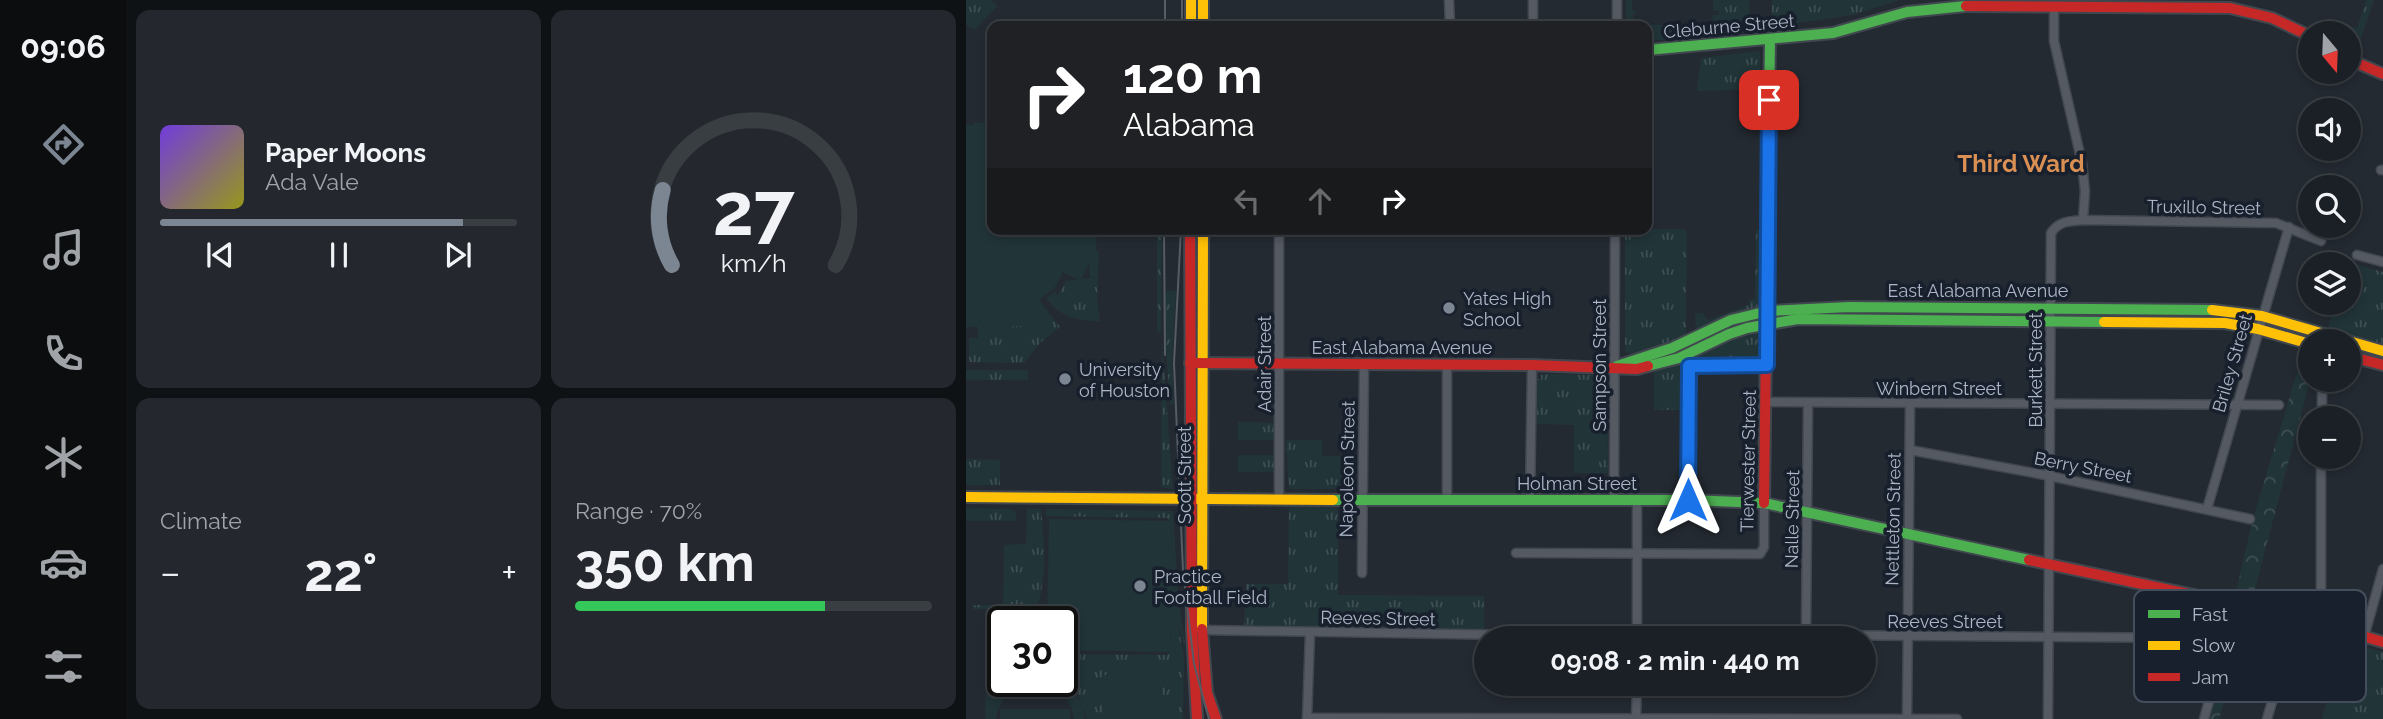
<!DOCTYPE html>
<html lang="en">
<head>
<meta charset="utf-8">
<style>
  :root { --surface:#1b2026; --page:#24282e; --text:#f1f3f6; --muted:#a0a3a7; --line:#393e43; --accent:#7c8592 }
  body { margin:0; font-family:Raleway,sans-serif; background:var(--page); color:var(--text); height:100vh; display:flex; flex-direction:column; font-size:26px; white-space:nowrap }
  * { box-sizing:border-box; margin:0 }
  p { font-size:23px; color:var(--muted) }
  .icon { flex:none; width:38px; height:38px; fill:none; stroke:currentColor; stroke-width:2; stroke-linecap:round; stroke-linejoin:round }
  .map { position:relative; flex:1; overflow:hidden }
  .side { display:flex; flex-direction:column; gap:10px; padding:10px; background:#0f1215; width:840px }
  .side>* { flex:none }
  .top-card { position:absolute; left:21px; top:21px; width:665px; height:214px; border-radius:14px; box-shadow:0 4px 10px #0003,0 0 0 2px var(--line); background:#202124; color:#fff; overflow:hidden }
  .needle { width:46px; rotate:161deg }
  .buttons { position:absolute; left:1332px; top:21px; display:grid; gap:14px }
  .buttons a { display:grid; place-items:center; width:63px; height:63px; border-radius:50%; background:var(--surface); box-shadow:0 4px 10px #0003,0 0 0 2px var(--line); font-size:35px }
  .speed { position:absolute; left:21px; top:606px; display:flex; gap:14px; font-size:35px; font-weight:700; text-align:center }
  .speed>* { display:grid; place-content:center; width:91px; height:91px; border-radius:50%; background:var(--surface); box-shadow:0 4px 10px #0003,0 0 0 2px var(--line); line-height:1 }
  .speed .limit { border:4px solid #111; border-radius:10px; background:#fff; color:#111 }
  .pin { position:absolute; display:grid; place-items:center; width:60px; height:60px; color:#fff; margin:-30px; border-radius:14px; box-shadow:0 4px 10px #0006 }
  .me { position:absolute; width:77px; margin:-38px; rotate:0deg; stroke-linejoin:round; filter:drop-shadow(0 0 5px #0008) }
  .turn { display:flex; align-items:center; gap:24px; height:147px; padding:0 21px; font-size:32px }
  .turn .icon { width:91px; height:91px; stroke-width:2.5 }
  .turn b { display:block; font-size:49px; line-height:60px }
  .lanes { display:flex; align-items:center; height:66px; padding:0 21px; background:#0003; justify-content:center; gap:35px; direction:ltr }
  .lanes .off { opacity:.35 }
  .big { font-size:52px; font-weight:700; line-height:1.1 }
  .side .card { flex:1; display:flex; flex-direction:column; justify-content:center; gap:10px; min-width:0; padding:0 24px; border-radius:14px; background:var(--page) }
  .side .dial { align-items:center; gap:0 }
  .dial svg { height:182px; overflow:visible; fill:none; stroke:var(--line); stroke-width:7; stroke-linecap:round; text-anchor:middle }
  .dial text { fill:var(--text); stroke:none }
  .song { display:flex; align-items:center; gap:21px }
  .cover { width:84px; height:84px; border-radius:10px; background:linear-gradient(135deg,hsl(260 70% 55%),hsl(60 70% 35%)) }
  .played { height:7px; border-radius:4px; background:linear-gradient(90deg,var(--accent) 85%,var(--line) 85%) }
  .keys { display:flex; justify-content:space-around; direction:ltr }
  .heat { display:flex; justify-content:space-between; align-items:center; font-size:38px; direction:ltr }
  .charge { height:10px; border-radius:5px; background:linear-gradient(90deg,#34c759 70%,var(--line) 0) }
  .side .tiles { flex:1; display:grid; gap:10px; grid-template-columns:repeat(2,1fr) }
  .trip { position:absolute; left:508px; top:626px; width:402px; height:70px; border-radius:35px; background:var(--surface); box-shadow:0 4px 10px #0003,0 0 0 2px var(--line); font-weight:700; line-height:70px; text-align:center }
  main { display:flex; flex:1; min-height:0 }
  .tabs { display:flex; flex-direction:column; width:126px; justify-content:space-around; align-items:center; background:#0b0d0f; color:var(--muted) }
  .tabs .icon { width:49px; height:49px }
  .tabs .current { color:var(--accent) }
  .tabs b { font-size:32px; color:var(--text) }
  .map>svg:first-child { display:block }
</style>
</head>
<body>
<main>
<nav class="tabs">
<b>09:06</b>
<svg class="icon current" aria-label="directions" viewBox="0 0 24 24"><path d="M12 3l9 9-9 9-9-9zM9 14v-3h6M13 9l2 2-2 2"/></svg>
<svg class="icon" aria-label="music" viewBox="0 0 24 24"><path d="M9 18V5l10-2v13"/><circle cx="6" cy="18" r="3"/><circle cx="16" cy="16" r="3"/></svg>
<svg class="icon" aria-label="phone" viewBox="0 0 24 24"><path d="M5 4h4l2 5-3 2q2 4 5 5l2-3 5 2v4C11 20 4 13 5 4z"/></svg>
<svg class="icon" aria-label="climate" viewBox="0 0 24 24"><path d="M12 3v18M4 7l16 10M4 17L20 7"/></svg>
<svg class="icon" aria-label="car" viewBox="0 0 24 24"><path d="M5 17H2v-5l4-1 3-4h7l3 4 3 1v5h-3M9 17h6M6 11h13"/><circle cx="7" cy="17" r="2"/><circle cx="17" cy="17" r="2"/></svg>
<svg class="icon" aria-label="filters" viewBox="0 0 24 24"><path d="M4 7h16M4 17h16"/><circle cx="9" cy="7" r="2"/><circle cx="15" cy="17" r="2"/></svg>
</nav>
<section class="side">
<div class="tiles">
<div class="card">
<div class="song"><i class="cover"></i><div><b>Paper Moons</b><p>Ada Vale</p></div></div>
<div class="played"></div>
<div class="keys"><svg class="icon" aria-label="previous" viewBox="0 0 24 24"><path d="M18 5L8 12l10 7zM5 5v14"/></svg><svg class="icon" aria-label="pause" viewBox="0 0 24 24"><path d="M8 5v14M16 5v14"/></svg><svg class="icon" aria-label="next" viewBox="0 0 24 24"><path d="M6 5l10 7-10 7zM19 5v14"/></svg></div>
</div>
<div class="card dial"><svg viewBox="0 0 100 80">
<path d="M14 69A42 42 0 1 1 86 69"/>
<path d="M14 69A42 42 0 0 1 10 36" stroke="#7c8592"/>
<text x="50" y="56" font-size="32" font-weight="700">27</text>
<text x="50" y="72" font-size="11">km/h</text>
</svg></div>
<div class="card"><p>Climate</p>
<div class="heat"><a>−</a><b class="big">22°</b><a>+</a></div>
</div>
<div class="card"><p>Range · 70%</p><b class="big">350 km</b><div class="charge"></div></div>
</div>
</section>
<div class="map">
<svg width="1417" height="719" viewBox="0 0 1417 719">
  <defs>
    <pattern id="grass-tufts" width="24" height="20" patternUnits="userSpaceOnUse" patternTransform="scale(1.75)"><rect width="24" height="20" fill="#213438"/><path d="M3 7l-1-3M5 7V3M7 7l1-3M15 17l-1-3M17 17v-4M19 17l1-3" fill="none" stroke="#3f4f53"/></pattern>
    <pattern id="park-crowns" width="20" height="18" patternUnits="userSpaceOnUse" patternTransform="scale(1.75)"><rect width="20" height="18" fill="#213438"/><path d="M2 6a3 3 0 1 1 6 0M12 15a3 3 0 1 1 6 0" fill="none" stroke="#3f4f53"/></pattern>
  </defs>
  <rect width="100%" height="100%" fill="#242a32"/>
  <g fill="url(#grass-tufts)">
    <path d="M 0,0 L 24,0 L 31,6 L 9,29 L 0,25 Z"/>
    <path d="M 660,0 L 666,0 L 666,10 L 670,11 L 670,14 L 667,14 L 668,25 L 723,25 L 723,38 L 681,41 L 681,26 L 660,26 Z"/>
    <path d="M 747,0 L 783,0 L 784,31 L 746,36 L 747,15 L 753,15 L 753,11 L 747,10 Z"/>
    <path d="M 806,0 L 933,0 L 887,15 L 817,25 L 806,21 Z"/>
    <path d="M 1400,0 L 1408,0 L 1392,47 L 1383,43 L 1382,33 L 1365,33 L 1359,29 L 1364,20 L 1391,28 Z"/>
    <path d="M 794,51 L 794,89 L 731,91 C 731,79 735,70 735,58 Z"/>
    <path d="M 191,229 L 196,229 L 195,328 L 207,489 L 195,487 L 196,343 L 195,332 L 191,331 Z"/>
    <path d="M 659,229 L 718,229 L 721,233 L 720,336 C 704,343 675,359 659,352 Z"/>
    <path d="M 790,230 L 793,230 L 794,237 L 793,306 L 763,314 L 730,330 L 729,313 L 737,313 L 742,320 L 783,305 L 783,300 L 789,299 Z"/>
    <path d="M 1381,262 L 1417,272 L 1417,344 L 1362,329 L 1369,303 L 1382,303 Z"/>
    <path d="M 132,277 L 131,301 L 134,321 C 111,321 95,317 80,298 L 88,292 L 92,295 L 100,281 Z"/>
    <path d="M 199,291 L 210,291 L 206,362 L 208,404 L 204,405 L 199,337 Z"/>
    <path d="M 79,308 L 94,327 L 75,342 L 58,363 L 3,362 L 3,338 L 12,338 L 12,327 L 65,325 L 65,316 Z"/>
    <path d="M 790,332 C 799,338 795,351 795,361 L 728,362 L 727,359 L 765,340 Z"/>
    <path d="M 719,363 L 718,410 L 688,410 L 688,371 Z"/>
    <rect x="0" y="370" width="62" height="10"/>
    <path d="M 579,374 L 639,375 L 641,376 L 642,473 L 608,473 L 608,425 L 571,424 L 571,379 L 575,379 L 575,375 Z"/>
    <path d="M 272,422 L 308,423 L 308,440 L 272,440 Z"/>
    <path d="M 320,440 L 356,440 L 356,456 L 389,457 L 389,489 L 323,489 Z"/>
    <rect x="272" y="455" width="36" height="17"/>
    <path d="M 0,459 L 34,460 L 34,485 L 0,485 Z"/>
    <path d="M 323,505 L 372,505 L 372,595 L 518,596 L 518,632 L 278,628 L 280,584 L 322,584 Z"/>
    <path d="M 0,508 L 45,509 L 50,513 L 50,521 L 0,521 Z"/>
    <path d="M 61,509 L 75,509 C 78,542 81,573 72,606 L 40,605 L 39,610 L 7,609 L 7,606 L 10,605 L 37,605 L 38,545 L 60,544 Z"/>
    <path d="M 80,509 L 207,511 L 212,594 L 220,653 L 211,621 L 218,656 L 217,719 L 121,719 L 112,694 L 96,677 L 96,654 L 201,655 L 204,652 L 207,522 L 203,521 L 202,518 L 80,516 Z"/>
    <path d="M 1389,644 L 1417,652 L 1417,719 L 1356,719 L 1362,696 L 1373,699 Z"/>
  </g>
  <g fill="url(#park-crowns)">
    <path d="M 1339,346 L 1344,348 L 1344,380 L 1286,600 L 1269,596 L 1286,522 Z"/>
    <path d="M 1271,610 L 1284,613 L 1253,719 L 1241,719 Z"/>
  </g>
  <g fill="#213438">
    <path d="M 8,123 L 26,123 L 26,229 L 131,229 L 130,251 L 133,251 L 132,277 L 124,278 L 123,264 L 114,281 L 97,272 L 88,289 L 73,300 L 79,308 L 66,317 L 65,326 L 0,327 L 0,125 L 8,125 Z"/>
    <path d="M 83,519 L 207,521 L 204,652 L 96,650 L 96,621 L 81,621 Z"/>
    <path d="M 159,662 L 178,662 C 181,667 195,678 201,682 L 195,689 L 195,719 L 137,719 L 137,675 C 146,675 156,669 159,662 Z"/>
    <path d="M 96,680 C 110,690 117,702 119,719 L 108,719 C 102,671 37,671 30,719 L 19,719 L 20,684 L 30,684 L 31,690 L 42,681 Z"/>
    <rect x="34" y="709" width="70" height="10"/>
  </g>
  <g fill="none" stroke-linecap="round" stroke-linejoin="round">
    <g stroke="#41474f" stroke-width="11">
      <g id="street">
        <path d="M 483,0 L 484,26"/>
        <path d="M 1088,7 L 1088,41 L 1116,163 L 1119,191 L 1117,220"/>
        <path d="M 567,26 L 567,0"/>
        <path d="M 651,26 L 651,0"/>
        <path d="M 1415,170 L 1417,170"/>
        <path d="M 313,229 L 313,498"/>
        <path d="M 1391,255 L 1417,262"/>
        <path d="M 481,366 L 481,500"/>
        <path d="M 801,402 L 1313,405"/>
        <path d="M 1356,418 L 1356,380"/>
        <path d="M 944,450 L 1084,476 L 1284,519"/>
        <path d="M 648,500 L 649,229"/>
        <path d="M 671,500 L 671,639"/>
        <path d="M 722,500 L 723,366 L 801,365"/>
        <path d="M 564,501 L 566,365"/>
        <path d="M 1241,509 L 1323,227"/>
        <path d="M 550,553 L 794,554 L 798,547 L 798,503"/>
        <path d="M 396,573 L 398,364"/>
        <path d="M 1355,624 L 1355,457"/>
        <path d="M 236,630 L 671,637 L 840,635 L 1237,638 L 1260,640"/>
        <path d="M 840,635 L 842,403"/>
        <path d="M 1398,637 L 1417,569"/>
        <path d="M 1207,639 L 1208,591"/>
        <path d="M 341,718 L 991,719"/>
        <path d="M 341,719 L 344,633"/>
        <path d="M 670,719 L 671,684"/>
        <path d="M 941,719 L 944,403"/>
        <path d="M 1082,719 L 1085,233 C 1093,221 1103,221 1117,220 L 1310,223 L 1355,241"/>
        <path d="M 1238,719 L 1260,640 L 1266,615 L 1265,603"/>
        <path d="M 1301,719 L 1331,617"/>
      </g>
    </g>
    <g stroke="#41474f" stroke-width="14">
      <g id="fast">
        <path d="M 681,50 L 867,33 L 941,12 L 1000,6"/>
        <path d="M 801,253 L 804,39"/>
        <path d="M 651,366 L 706,348 L 765,320 L 802,311 L 883,307 L 1246,310"/>
        <path d="M 682,366 L 713,358 L 763,334 L 781,328 L 832,319 L 1138,322"/>
        <path d="M 367,500 L 722,500 L 798,503 L 1063,560"/>
      </g>
    </g>
    <g stroke="#41474f" stroke-width="14">
      <g id="slow">
        <path d="M 225,0 L 225,26"/>
        <path d="M 237,0 L 237,26"/>
        <path d="M 1246,310 L 1296,316 L 1417,351"/>
        <path d="M 1138,322 L 1259,323 L 1292,329 L 1344,344"/>
        <path d="M 0,497 L 367,500"/>
        <path d="M 236,629 L 237,229"/>
      </g>
    </g>
    <g stroke="#41474f" stroke-width="14">
      <g id="jam">
        <path d="M 1000,6 L 1264,8 L 1306,18 L 1344,36"/>
        <path d="M 1382,59 L 1417,74"/>
        <path d="M 224,229 L 226,630 L 231,719"/>
        <path d="M 1382,356 L 1417,365"/>
        <path d="M 224,363 L 566,365 L 671,369 L 682,366"/>
        <path d="M 798,503 L 801,253"/>
        <path d="M 1063,560 L 1331,617 L 1417,642"/>
        <path d="M 236,629 L 241,693 L 250,719"/>
      </g>
    </g>
    <use href="#street" stroke="#545962" stroke-width="8"/>
    <use href="#fast" stroke="#4caf50" stroke-width="10"/>
    <use href="#slow" stroke="#ffc107" stroke-width="10"/>
    <use href="#jam" stroke="#c62828" stroke-width="10"/>
    <g stroke="#575c64" stroke-width="2">
      <path d="M 199,26 L 199,0"/>
      <path d="M 216,26 L 216,0"/>
      <path d="M 198,229 L 199,355"/>
      <path d="M 215,229 L 208,363 L 217,570 L 228,664 L 243,719"/>
    </g>
  </g>
  <g fill="none" stroke-linecap="round" stroke-linejoin="round">
    <g stroke="#114b97" stroke-width="18">
      <path id="route" d="M 722,500 L 723,366 L 801,365 L 803,100"/>
    </g>
    <use href="#route" stroke="#1a73e8" stroke-width="12"/>
  </g>
  <g fill="#7c8592" stroke="#18202d" stroke-width="2.5">
    <circle cx="483" cy="308" r="7"/>
    <circle cx="99" cy="379" r="7"/>
    <circle cx="174" cy="586" r="7"/>
  </g>
  <g text-anchor="middle" dominant-baseline="central" stroke-width="7" stroke-linejoin="round" paint-order="stroke">
    <g font-size="18" fill="#acb6c6" stroke="#18202d">
      <text transform="translate(763 26) rotate(-5)">Cleburne Street</text>
      <text transform="translate(1238 207) rotate(1)">Truxillo Street</text>
      <text x="1012" y="290">East Alabama Avenue</text>
      <text x="436" y="347">East Alabama Avenue</text>
      <text transform="translate(1266 363) rotate(-74)">Briley Street</text>
      <text transform="translate(298 364) rotate(-90)">Adair Street</text>
      <text transform="translate(633 365) rotate(-90)">Sampson Street</text>
      <text transform="translate(1069 370) rotate(-90)">Burkett Street</text>
      <text x="973" y="388">Winbern Street</text>
      <text transform="translate(782 461) rotate(-89)">Tierwester Street</text>
      <text transform="translate(1117 467) rotate(11)">Berry Street</text>
      <text transform="translate(381 469) rotate(-89)">Napoleon Street</text>
      <text transform="translate(218 475) rotate(-90)">Scott Street</text>
      <text x="611" y="483">Holman Street</text>
      <text transform="translate(826 519) rotate(-89)">Nalle Street</text>
      <text transform="translate(927 519) rotate(-89)">Nettleton Street</text>
      <text transform="translate(412 618) rotate(1)">Reeves Street</text>
      <text x="979" y="621">Reeves Street</text>
    </g>
    <g font-size="18" fill="#acb6c6" stroke="#18202d" text-anchor="start">
      <text x="497" y="298">Yates High<tspan x="497" dy="21">School</tspan></text>
      <text x="113" y="369">University<tspan x="113" dy="21">of Houston</tspan></text>
      <text x="188" y="576">Practice<tspan x="188" dy="21">Football Field</tspan></text>
    </g>
    <g font-size="24" font-weight="bold" fill="#da8f53" stroke="#18202d">
      <text x="1055" y="163">Third Ward</text>
    </g>
  </g>
  <rect x="1168" y="590" width="232" height="112" rx="10" fill="#18202d" stroke="#444d5b" stroke-width="2"/>
  <rect x="1182" y="610" width="32" height="8" fill="#4caf50"/>
  <rect x="1182" y="641" width="32" height="9" fill="#ffc107"/>
  <rect x="1182" y="673" width="32" height="8" fill="#c62828"/>
  <g font-size="19" fill="#acb6c6">
    <text x="1226" y="621">Fast</text>
    <text x="1226" y="652">Slow</text>
    <text x="1226" y="684">Jam</text>
  </g>
</svg>
<div class="buttons">
<a><svg class="needle" viewBox="-14 -14 28 28"><path d="M0-13l5 13h-10z" fill="#e53935"/><path d="M0 13l5-13h-10z" fill="#a0a3a7"/></svg></a>
<a><svg class="icon" aria-label="sound" viewBox="0 0 24 24"><path d="M4 9h4l5-4v14l-5-4H4zM17 9q2 3 0 6"/></svg></a>
<a><svg class="icon" aria-label="search" viewBox="0 0 24 24"><circle cx="10" cy="10" r="6"/><path d="M15 15l6 6"/></svg></a>
<a><svg class="icon" aria-label="layers" viewBox="0 0 24 24"><path d="M12 4l9 5-9 5-9-5zM3 14l9 5 9-5"/></svg></a>
<a>+</a>
<a>−</a>
</div>
<div class="speed"><div class="limit">30</div></div>
<div class="pin" style="left:803px;top:100px;background:#d93025"><svg class="icon" aria-label="arrive" viewBox="0 0 24 24"><path d="M6 21V4h12l-3 4 3 4H6"/></svg></div>
<svg class="me" style="left:722px;top:500px" viewBox="-20 -20 40 40"><path d="M0-17L14 15 0 8-14 15z" fill="#1a73e8" stroke="#fff" stroke-width="4"/></svg>
<div class="trip">09:08 · 2 min · 440 m</div>
<div class="top-card">
<div class="turn"><svg class="icon" aria-label="right" viewBox="0 0 24 24"><path d="M7 20v-9h11M14 6l5 5-5 5"/></svg><div><b>120 m</b>Alabama</div></div>
<div class="lanes"><svg class="icon off" aria-label="left" viewBox="0 0 24 24"><path d="M17 20v-9H6M10 6l-5 5 5 5"/></svg><svg class="icon off" aria-label="ahead" viewBox="0 0 24 24"><path d="M12 20V5M6 11l6-6 6 6"/></svg><svg class="icon" aria-label="right" viewBox="0 0 24 24"><path d="M7 20v-9h11M14 6l5 5-5 5"/></svg></div>
</div>
</div>
</main>
</body>
</html>
